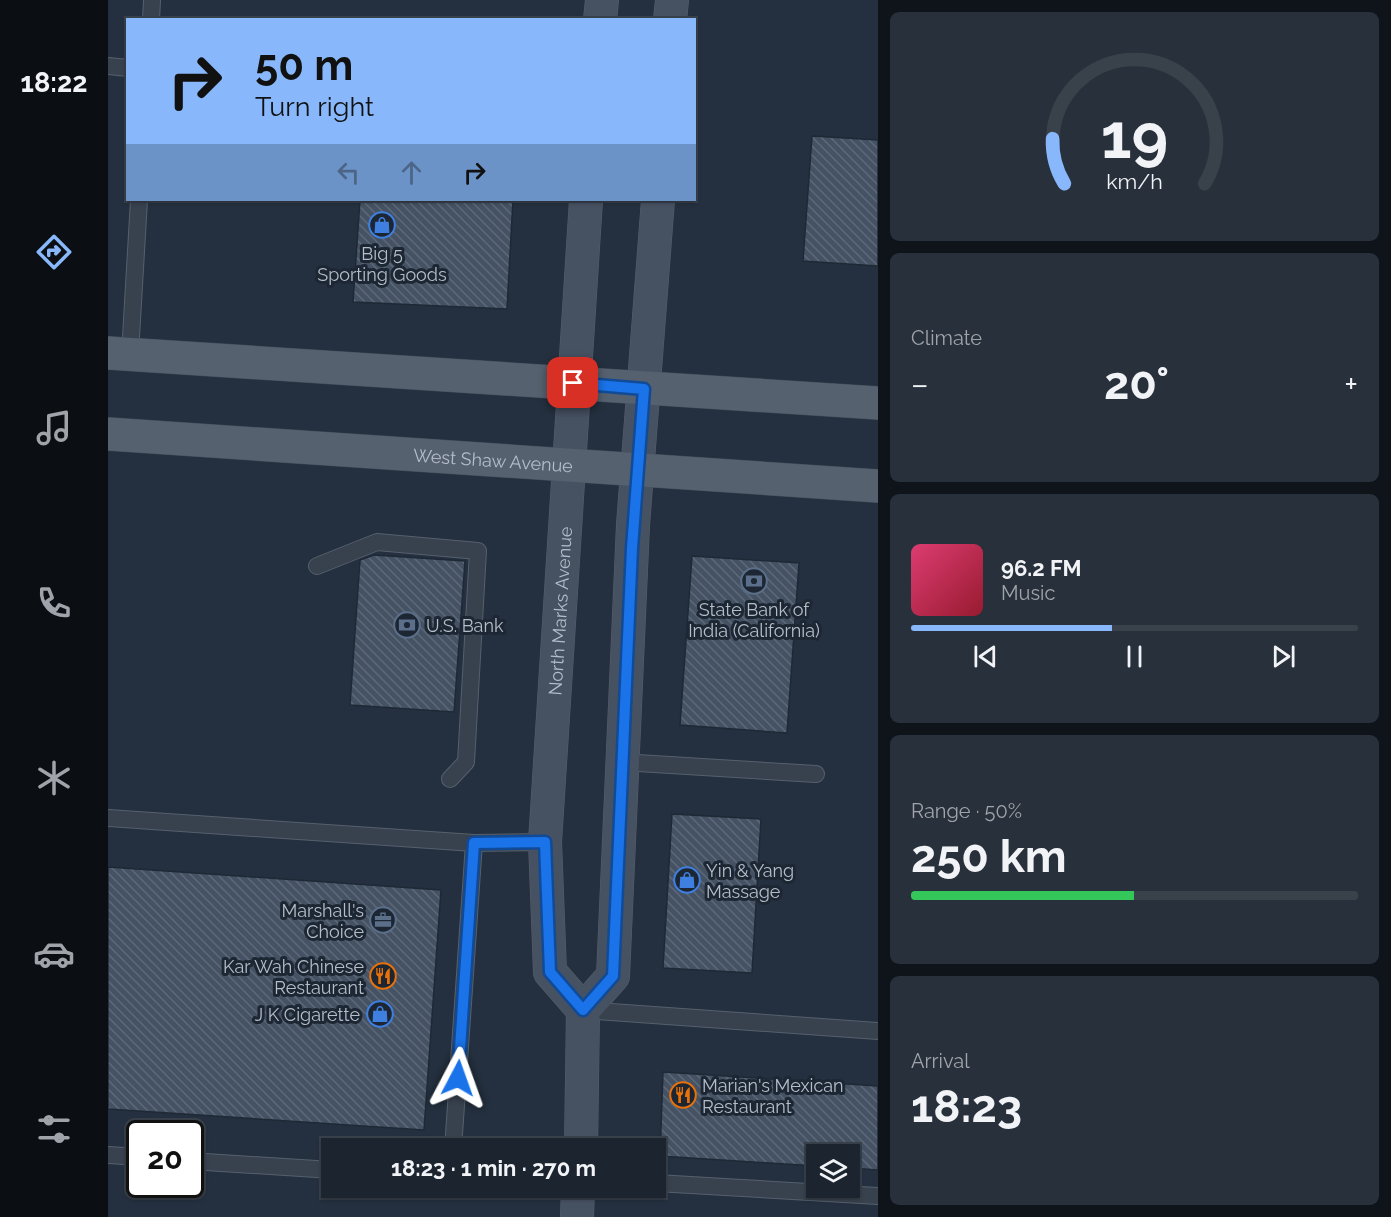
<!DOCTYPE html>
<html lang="en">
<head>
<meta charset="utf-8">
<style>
  :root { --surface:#1b242f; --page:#28303b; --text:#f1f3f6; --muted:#a0a4aa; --line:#39414b; --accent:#88b8fb }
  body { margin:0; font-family:Raleway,sans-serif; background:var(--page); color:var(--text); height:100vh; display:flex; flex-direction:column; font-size:22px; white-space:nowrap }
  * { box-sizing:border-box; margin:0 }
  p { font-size:20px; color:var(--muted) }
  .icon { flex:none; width:33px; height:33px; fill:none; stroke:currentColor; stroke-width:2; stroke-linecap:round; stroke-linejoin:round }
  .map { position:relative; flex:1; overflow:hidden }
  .side { display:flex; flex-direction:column; gap:12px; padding:12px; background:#0f141a; width:513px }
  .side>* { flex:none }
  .top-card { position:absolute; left:18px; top:18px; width:570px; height:183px; border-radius:0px; box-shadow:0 2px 4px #0004,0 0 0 2px var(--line); background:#88b8fb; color:#111; overflow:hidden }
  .controls { position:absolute; left:698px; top:1144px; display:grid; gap:12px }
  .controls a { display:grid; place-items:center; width:54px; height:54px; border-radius:0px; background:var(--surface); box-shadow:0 2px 4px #0004,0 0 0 2px var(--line); font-size:30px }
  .speed { position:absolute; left:18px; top:1120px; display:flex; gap:12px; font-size:30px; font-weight:700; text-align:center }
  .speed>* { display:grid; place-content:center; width:78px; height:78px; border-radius:50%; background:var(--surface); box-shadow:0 2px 4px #0004,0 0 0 2px var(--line); line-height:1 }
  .speed .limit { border:3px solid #111; border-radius:9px; background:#fff; color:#111 }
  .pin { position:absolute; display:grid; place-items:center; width:51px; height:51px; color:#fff; margin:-26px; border-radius:12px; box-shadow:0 3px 9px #0006 }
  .me { position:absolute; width:66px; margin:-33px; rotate:4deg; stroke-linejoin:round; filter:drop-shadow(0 0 4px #0008) }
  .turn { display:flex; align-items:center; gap:21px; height:126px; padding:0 30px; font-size:27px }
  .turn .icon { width:78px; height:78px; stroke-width:2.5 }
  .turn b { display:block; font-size:42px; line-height:51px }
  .lanes { display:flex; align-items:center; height:57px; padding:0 30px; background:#0003; justify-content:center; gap:30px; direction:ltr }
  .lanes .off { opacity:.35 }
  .big { font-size:45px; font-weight:700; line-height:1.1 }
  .side .tile { flex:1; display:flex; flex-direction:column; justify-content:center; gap:9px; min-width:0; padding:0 21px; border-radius:9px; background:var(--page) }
  .side .dial { align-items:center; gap:0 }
  .dial svg { height:156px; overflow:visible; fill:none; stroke:var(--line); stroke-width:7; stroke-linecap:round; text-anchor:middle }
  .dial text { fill:var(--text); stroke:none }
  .song { display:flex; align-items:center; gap:18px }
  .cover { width:72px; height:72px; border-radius:9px; background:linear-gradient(135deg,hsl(340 70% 55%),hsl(350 70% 35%)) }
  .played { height:6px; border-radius:3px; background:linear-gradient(90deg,var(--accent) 45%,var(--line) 45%) }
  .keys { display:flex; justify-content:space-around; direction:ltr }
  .heat { display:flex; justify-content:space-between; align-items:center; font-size:33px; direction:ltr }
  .charge { height:9px; border-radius:4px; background:linear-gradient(90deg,#34c759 50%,var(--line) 0) }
  .trip { position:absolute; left:213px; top:1138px; width:345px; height:60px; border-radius:0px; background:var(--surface); box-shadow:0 2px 4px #0004,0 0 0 2px var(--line); font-weight:700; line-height:60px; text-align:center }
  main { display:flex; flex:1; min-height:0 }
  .tab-bar { display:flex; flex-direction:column; width:108px; justify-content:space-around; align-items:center; background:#0b0e13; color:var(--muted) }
  .tab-bar .icon { width:42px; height:42px }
  .tab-bar .on { color:var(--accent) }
  .tab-bar b { font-size:27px; color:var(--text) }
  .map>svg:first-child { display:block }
</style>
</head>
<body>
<main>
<nav class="tab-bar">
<b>18:22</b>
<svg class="icon on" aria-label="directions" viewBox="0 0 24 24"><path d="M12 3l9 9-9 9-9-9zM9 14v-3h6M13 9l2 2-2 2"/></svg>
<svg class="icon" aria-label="music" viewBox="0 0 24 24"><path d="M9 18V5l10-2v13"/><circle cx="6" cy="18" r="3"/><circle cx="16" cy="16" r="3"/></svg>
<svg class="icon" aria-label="phone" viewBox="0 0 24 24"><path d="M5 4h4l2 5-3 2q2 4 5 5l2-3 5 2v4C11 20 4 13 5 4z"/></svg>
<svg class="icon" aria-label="climate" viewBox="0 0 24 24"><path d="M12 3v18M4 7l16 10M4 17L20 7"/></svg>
<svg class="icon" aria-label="car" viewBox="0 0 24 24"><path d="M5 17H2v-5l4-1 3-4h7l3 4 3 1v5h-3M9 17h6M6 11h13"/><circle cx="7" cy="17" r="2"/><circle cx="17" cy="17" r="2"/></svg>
<svg class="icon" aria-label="filters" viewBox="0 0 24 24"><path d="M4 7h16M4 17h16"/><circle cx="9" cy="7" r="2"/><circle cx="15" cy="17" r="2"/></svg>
</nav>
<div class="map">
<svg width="770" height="1217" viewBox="0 0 770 1217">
  <defs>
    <pattern id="building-back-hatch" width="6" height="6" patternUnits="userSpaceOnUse" patternTransform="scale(1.5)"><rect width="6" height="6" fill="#445263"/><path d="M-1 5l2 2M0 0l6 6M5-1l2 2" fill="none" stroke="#5d6978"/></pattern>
  </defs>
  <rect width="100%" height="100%" fill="#24303f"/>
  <g fill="url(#building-back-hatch)" stroke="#1f2936" stroke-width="1.5">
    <path d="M 704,136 L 770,140 L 770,266 L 695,261 Z"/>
    <path d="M 252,200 L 405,200 L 399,309 L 245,302 Z"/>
    <path d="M 266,555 L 357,561 L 346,712 L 242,705 L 252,560 Z"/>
    <path d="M 584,556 L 691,563 L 679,733 L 572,725 Z"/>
    <path d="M 564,814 L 653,819 L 644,973 L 555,968 Z"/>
    <path d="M 0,867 L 333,890 L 316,1130 L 0,1109 Z"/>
    <path d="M 555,1072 L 770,1086 L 770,1170 L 741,1168 L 741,1155 L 708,1155 L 708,1166 L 552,1156 Z"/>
  </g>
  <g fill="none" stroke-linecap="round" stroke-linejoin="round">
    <g stroke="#56606d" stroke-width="18">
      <g id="lane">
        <path d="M 43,20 L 44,0"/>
        <path d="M 0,66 L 20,68"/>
        <path d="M 22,354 L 31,200"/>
        <path d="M 209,566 L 269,542 L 370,551 L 358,762 L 342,779"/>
        <path d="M 513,762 L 708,774"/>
        <path d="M 0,818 L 366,843 L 437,842"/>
        <path d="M 475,1010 L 770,1031"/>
        <path d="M 345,1149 L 366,843"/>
        <path d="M 0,1155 L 32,1157"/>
        <path d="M 82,1161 L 224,1170"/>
        <path d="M 548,1183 L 770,1196"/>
      </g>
    </g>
    <g stroke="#56606d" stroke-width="34">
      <g id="secondary">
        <path d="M 492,20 L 494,0"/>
        <path d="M 562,20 L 564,0"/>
        <path id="s1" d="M 475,1010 L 442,972 L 437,842 L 478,200"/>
        <path d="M 473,1149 L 475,1010 L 505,976 L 525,525 L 550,200"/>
        <path d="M 469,1217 L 470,1188"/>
      </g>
    </g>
    <g stroke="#414b58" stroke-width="34">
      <g id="primary">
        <path d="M 0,353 L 770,403"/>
        <path id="s2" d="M 0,434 L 770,486"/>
      </g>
    </g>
    <use href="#lane" stroke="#38424f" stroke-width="16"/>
    <use href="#secondary" stroke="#465162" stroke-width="33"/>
    <use href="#primary" stroke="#56616f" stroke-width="33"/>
  </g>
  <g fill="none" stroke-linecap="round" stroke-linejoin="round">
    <g stroke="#114b97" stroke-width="15">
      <path id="route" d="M 350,1078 L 366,843 L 437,842 L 442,972 L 475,1010 L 505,976 L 524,548 L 536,389 L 465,383"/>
    </g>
    <use href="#route" stroke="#1a73e8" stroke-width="10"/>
  </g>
  <defs>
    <g id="shop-ring" transform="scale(1.35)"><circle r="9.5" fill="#1d2734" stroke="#3f7fe0" stroke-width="1.5"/><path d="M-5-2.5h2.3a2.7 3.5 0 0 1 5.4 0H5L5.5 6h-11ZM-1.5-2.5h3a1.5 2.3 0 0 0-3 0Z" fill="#3f7fe0"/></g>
    <g id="bank-ring" transform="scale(1.35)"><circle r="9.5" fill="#1d2734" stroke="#5c6f8a" stroke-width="1.5"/><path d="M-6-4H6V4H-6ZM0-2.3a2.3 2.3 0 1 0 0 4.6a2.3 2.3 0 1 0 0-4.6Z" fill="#5c6f8a"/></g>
    <g id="office-ring" transform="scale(1.35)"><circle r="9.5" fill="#1d2734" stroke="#5c6f8a" stroke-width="1.5"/><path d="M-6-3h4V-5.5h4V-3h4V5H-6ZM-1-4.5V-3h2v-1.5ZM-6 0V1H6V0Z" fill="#5c6f8a"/></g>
    <g id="restaurant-ring" transform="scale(1.35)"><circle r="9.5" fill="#1d2734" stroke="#e8710a" stroke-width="1.5"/><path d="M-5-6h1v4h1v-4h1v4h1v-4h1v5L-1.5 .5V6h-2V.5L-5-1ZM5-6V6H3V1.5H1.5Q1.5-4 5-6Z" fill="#e8710a"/></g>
  </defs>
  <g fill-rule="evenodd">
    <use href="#shop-ring" x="274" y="225"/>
    <use href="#bank-ring" x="646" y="581"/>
    <use href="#bank-ring" x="299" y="625"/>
    <use href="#shop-ring" x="579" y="880"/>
    <use href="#office-ring" x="275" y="920"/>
    <use href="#restaurant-ring" x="275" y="976"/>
    <use href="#shop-ring" x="272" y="1014"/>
    <use href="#restaurant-ring" x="575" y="1095"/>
  </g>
  <g text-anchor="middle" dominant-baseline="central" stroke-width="6" stroke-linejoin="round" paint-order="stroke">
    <g font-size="18" fill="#b4bdca" stroke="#1d2734" text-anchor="start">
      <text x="274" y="253" text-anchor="middle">Big 5<tspan x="274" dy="21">Sporting Goods</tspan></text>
      <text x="646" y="609" text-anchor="middle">State Bank of<tspan x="646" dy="21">India (California)</tspan></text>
      <text x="318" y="625">U.S. Bank</text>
      <text x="598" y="870">Yin &amp; Yang<tspan x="598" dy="21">Massage</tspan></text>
      <text x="256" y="910" text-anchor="end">Marshall's<tspan x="256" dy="21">Choice</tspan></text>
      <text x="256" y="966" text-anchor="end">Kar Wah Chinese<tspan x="256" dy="21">Restaurant</tspan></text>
      <text x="252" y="1014" text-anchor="end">J K Cigarette</text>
      <text x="594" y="1085">Marian's Mexican<tspan x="594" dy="21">Restaurant</tspan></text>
    </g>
    <g font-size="18" fill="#b4bdca" stroke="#1d2734">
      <text stroke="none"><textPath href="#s2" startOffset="386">West Shaw Avenue</textPath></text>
      <text stroke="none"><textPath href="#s1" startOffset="412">North Marks Avenue</textPath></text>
    </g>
  </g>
</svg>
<div class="controls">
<a><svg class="icon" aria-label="layers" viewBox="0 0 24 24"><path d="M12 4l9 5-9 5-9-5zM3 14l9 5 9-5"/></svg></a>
</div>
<div class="speed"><div class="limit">20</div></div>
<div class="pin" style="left:465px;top:383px;background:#d93025"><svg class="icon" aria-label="arrive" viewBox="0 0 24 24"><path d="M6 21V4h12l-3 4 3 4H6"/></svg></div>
<svg class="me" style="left:350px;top:1078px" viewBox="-20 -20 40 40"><path d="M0-17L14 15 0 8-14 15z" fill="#1a73e8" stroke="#fff" stroke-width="4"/></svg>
<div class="trip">18:23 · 1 min · 270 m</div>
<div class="top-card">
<div class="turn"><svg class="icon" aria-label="right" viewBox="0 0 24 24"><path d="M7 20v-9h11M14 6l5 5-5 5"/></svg><div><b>50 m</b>Turn right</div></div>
<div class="lanes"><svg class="icon off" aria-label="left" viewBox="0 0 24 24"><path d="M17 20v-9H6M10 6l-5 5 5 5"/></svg><svg class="icon off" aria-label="ahead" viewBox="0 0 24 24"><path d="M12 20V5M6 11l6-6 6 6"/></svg><svg class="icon" aria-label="right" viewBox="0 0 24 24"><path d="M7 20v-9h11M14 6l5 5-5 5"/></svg></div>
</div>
</div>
<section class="side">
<div class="tile dial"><svg viewBox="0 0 100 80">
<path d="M14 69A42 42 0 1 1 86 69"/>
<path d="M14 69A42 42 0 0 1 8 46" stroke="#88b8fb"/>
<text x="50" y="56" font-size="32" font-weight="700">19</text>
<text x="50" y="72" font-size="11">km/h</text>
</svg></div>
<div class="tile"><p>Climate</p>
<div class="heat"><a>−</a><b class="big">20°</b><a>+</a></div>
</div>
<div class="tile">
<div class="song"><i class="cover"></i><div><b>96.2 FM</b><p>Music</p></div></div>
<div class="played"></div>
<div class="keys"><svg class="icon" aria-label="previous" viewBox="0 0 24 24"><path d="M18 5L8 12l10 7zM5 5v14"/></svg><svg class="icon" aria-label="pause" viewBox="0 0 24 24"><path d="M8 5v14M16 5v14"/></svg><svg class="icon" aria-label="next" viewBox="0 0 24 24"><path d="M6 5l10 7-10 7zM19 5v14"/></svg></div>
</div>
<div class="tile"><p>Range · 50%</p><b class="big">250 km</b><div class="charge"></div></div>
<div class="tile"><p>Arrival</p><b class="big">18:23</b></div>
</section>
</main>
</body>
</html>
